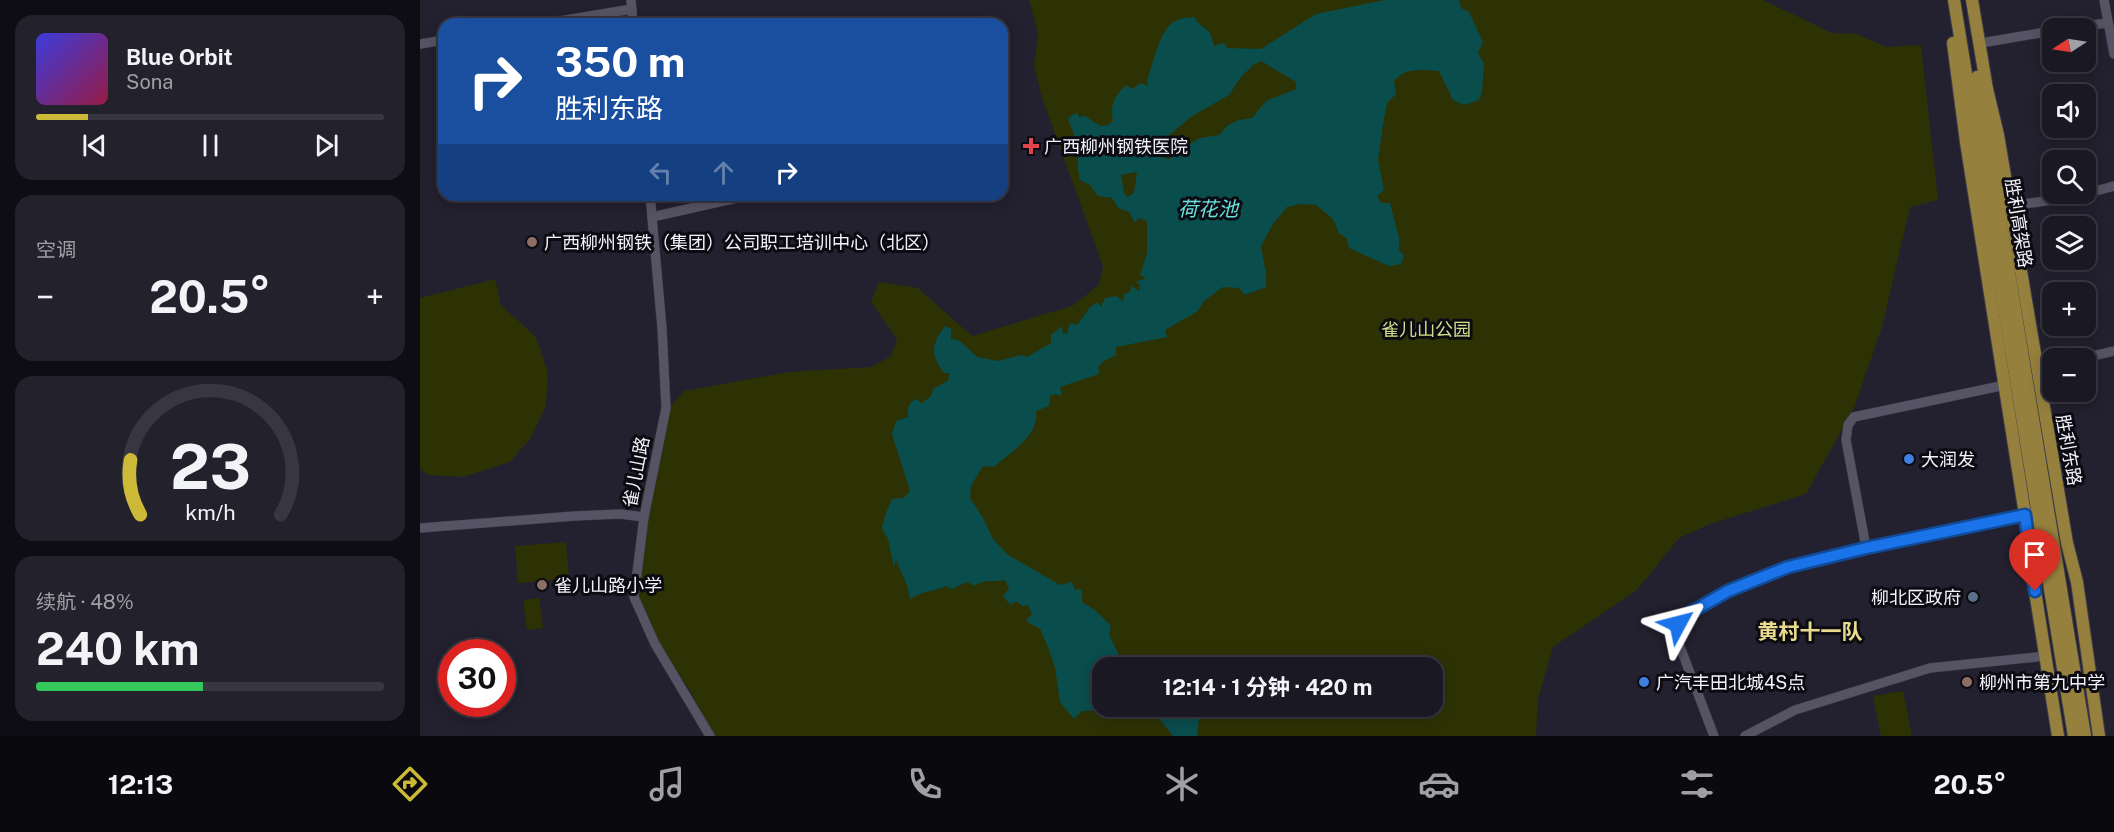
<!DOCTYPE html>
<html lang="zh">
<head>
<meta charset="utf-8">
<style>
  :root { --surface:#1a1823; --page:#23212b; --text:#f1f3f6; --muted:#9fa0a6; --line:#383741; --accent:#cdb938 }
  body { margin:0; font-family:"Public Sans","Noto Sans SC",sans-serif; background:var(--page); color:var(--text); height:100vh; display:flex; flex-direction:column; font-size:22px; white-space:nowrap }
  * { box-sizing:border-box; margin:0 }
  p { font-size:20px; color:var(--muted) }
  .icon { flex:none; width:33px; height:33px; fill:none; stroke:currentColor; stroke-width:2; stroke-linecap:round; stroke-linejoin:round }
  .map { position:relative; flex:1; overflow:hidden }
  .panel { display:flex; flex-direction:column; gap:15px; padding:15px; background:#0e0d13; width:420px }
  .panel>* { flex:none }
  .guide { position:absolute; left:18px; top:18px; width:570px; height:183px; border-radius:18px; box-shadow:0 3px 15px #0003,0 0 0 2px var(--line); background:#1a4fa0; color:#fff; overflow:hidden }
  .needle { width:39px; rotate:258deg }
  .buttons { position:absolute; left:1622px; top:18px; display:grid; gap:12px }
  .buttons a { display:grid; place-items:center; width:54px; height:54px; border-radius:12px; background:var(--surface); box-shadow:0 3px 15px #0003,0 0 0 2px var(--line); font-size:30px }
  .speed { position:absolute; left:18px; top:639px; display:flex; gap:12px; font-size:30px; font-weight:700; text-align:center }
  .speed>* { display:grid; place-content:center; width:78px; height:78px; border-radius:50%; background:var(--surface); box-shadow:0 3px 15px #0003,0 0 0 2px var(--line); line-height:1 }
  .speed .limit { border:9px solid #d22; background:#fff; color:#111 }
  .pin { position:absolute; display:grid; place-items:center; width:51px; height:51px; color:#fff; margin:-62px -26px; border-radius:50% 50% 50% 0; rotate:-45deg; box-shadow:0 0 6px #0007 }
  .pin .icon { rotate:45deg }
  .me { position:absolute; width:66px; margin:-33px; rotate:52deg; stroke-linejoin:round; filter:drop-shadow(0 0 4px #0008) }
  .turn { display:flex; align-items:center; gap:21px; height:126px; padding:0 18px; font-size:27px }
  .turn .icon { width:78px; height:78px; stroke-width:2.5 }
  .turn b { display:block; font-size:42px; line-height:51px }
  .lanes { display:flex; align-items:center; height:57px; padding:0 18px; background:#0003; justify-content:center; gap:30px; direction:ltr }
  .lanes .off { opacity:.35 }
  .big { font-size:45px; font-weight:700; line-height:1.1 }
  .panel .card { flex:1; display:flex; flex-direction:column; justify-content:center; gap:9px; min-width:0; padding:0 21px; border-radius:18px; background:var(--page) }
  .panel .dial { align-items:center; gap:0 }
  .dial svg { height:156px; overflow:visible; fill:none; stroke:var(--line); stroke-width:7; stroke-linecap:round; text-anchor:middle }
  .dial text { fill:var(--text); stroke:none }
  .song { display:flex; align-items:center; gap:18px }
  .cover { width:72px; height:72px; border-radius:9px; background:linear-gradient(135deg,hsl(240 70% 55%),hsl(340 70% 35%)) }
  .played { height:6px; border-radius:3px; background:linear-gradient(90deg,var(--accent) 15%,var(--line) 15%) }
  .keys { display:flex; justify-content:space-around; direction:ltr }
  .heat { display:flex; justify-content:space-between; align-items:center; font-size:33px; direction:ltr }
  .charge { height:9px; border-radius:4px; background:linear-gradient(90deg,#34c759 48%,var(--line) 0) }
  .trip { position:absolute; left:672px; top:657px; width:351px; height:60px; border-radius:18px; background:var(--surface); box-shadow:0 3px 15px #0003,0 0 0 2px var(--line); font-weight:700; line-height:60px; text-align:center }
  .dock { display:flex; height:96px; justify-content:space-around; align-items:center; background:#0a0a0e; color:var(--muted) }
  .dock .icon { width:42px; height:42px }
  .dock .on { color:var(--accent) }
  .dock b { font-size:27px; color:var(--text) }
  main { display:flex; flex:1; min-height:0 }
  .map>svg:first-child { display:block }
</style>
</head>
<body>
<main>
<section class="panel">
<div class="card">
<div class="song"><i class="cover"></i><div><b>Blue Orbit</b><p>Sona</p></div></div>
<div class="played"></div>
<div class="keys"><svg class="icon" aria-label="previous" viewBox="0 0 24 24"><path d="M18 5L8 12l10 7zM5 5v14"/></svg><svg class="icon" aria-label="pause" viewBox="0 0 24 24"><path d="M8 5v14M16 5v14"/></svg><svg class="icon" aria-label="next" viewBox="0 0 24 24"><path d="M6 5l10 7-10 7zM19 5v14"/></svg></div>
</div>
<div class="card"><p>空调</p>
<div class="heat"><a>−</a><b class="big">20.5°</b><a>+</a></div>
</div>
<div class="card dial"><svg viewBox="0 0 100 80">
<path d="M14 69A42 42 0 1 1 86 69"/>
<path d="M14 69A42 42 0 0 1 9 41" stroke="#cdb938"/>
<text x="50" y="56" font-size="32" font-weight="700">23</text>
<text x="50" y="72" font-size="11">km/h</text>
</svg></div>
<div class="card"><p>续航 · 48%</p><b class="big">240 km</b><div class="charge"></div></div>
</section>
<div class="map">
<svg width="1694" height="736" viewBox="0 0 1694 736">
  <rect width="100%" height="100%" fill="#23202f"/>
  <g fill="#2d3205" fill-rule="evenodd">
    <path d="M 609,0 L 1343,0 L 1412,33 L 1437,34 L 1466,47 L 1501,45 L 1518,200 L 1490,207 L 1462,327 L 1434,408 L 1386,494 L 1290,524 L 1259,538 L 1217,590 L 1133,647 L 1118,699 L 1116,736 L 294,736 L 269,689 L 238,643 L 217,595 L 227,517 L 248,409 L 264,391 L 369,372 L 451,367 L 471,356 L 477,339 L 451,302 L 459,282 L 498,288 L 552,336 L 652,306 L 679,285 L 683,266 L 622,98 L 614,65 L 618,34 ZM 682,668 L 1012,668 L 1012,706 L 682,706 Z"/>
    <path d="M 44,195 L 114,195 C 93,201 63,209 44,195 Z"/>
    <path d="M 75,279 L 81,305 L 116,337 L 128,373 L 126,406 L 110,439 L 90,462 L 43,477 L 8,475 L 0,468 L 0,298 Z"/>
    <path d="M 146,542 L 149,579 L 98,583 L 95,546 Z"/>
    <path d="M 119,598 L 123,628 L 107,630 L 103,600 Z"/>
    <path d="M 1483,691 L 1492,736 L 1461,736 L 1453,696 Z"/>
  </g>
  <path fill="#094d4d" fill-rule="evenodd" d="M 965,0 L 1039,0 L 1041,8 L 1049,12 L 1063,42 L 1058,53 L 1064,64 L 1062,91 L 1059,100 L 1044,105 L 1033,100 L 1019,71 C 1003,70 985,67 974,81 L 976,94 L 967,103 L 962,131 L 958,160 L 964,190 L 957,196 L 961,203 L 970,203 L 979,238 L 979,250 L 984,256 L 981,264 L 969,266 L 929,248 L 927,239 L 919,233 L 913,219 L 896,205 L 880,204 L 867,207 L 853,224 L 841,246 L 846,274 L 846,287 L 825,295 L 819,288 L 803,287 L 784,301 L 778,311 L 745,330 L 747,337 L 696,347 L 696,355 L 684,361 L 678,367 L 679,374 L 640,387 L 642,396 L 635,394 L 630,396 L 629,406 L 616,411 C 619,437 591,451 574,467 L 563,466 L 551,486 L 550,498 L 563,518 L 573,539 L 588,555 L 640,585 L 652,582 L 655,590 L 662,589 L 662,602 L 675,610 L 691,626 L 689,635 L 700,657 L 710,660 L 716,667 L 682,668 L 682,706 L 785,707 L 788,714 L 779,718 L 777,736 L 753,736 L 734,712 L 725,716 L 709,711 L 697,717 L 685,710 L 662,711 L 654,719 L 640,702 L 635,667 L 628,647 L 620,629 L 606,621 L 612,614 L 608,605 L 602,606 L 596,601 L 591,605 L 583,597 L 589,588 L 585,580 C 573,583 567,578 555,586 L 547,582 L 532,589 L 526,586 C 513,592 501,591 490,599 L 487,585 L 476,560 L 474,567 L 468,539 L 462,528 L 466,513 L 472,499 L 483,498 L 490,491 L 472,434 L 476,421 L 488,417 C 487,409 488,404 495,399 L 502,403 L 511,396 L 513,389 L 528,381 L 529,373 L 524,373 C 510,354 511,345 525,326 L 531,329 L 531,339 L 539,340 L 557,357 L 578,361 L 601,355 L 607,357 L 631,343 L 631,335 L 642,326 L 643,334 L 648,333 L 648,328 L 651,323 L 657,325 L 670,307 L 678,302 L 681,307 L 685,298 L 697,296 L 703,301 L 704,294 L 710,292 L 712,286 L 719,291 L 720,285 L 716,282 L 726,278 L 720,275 L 727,253 L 727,221 L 719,218 L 715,223 L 709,212 L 698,208 L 692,198 L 678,196 L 670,185 L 660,180 L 658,171 L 658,145 L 648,119 L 652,115 L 658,113 L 659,117 L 665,116 L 680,126 L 688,125 L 693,121 C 690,104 694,97 706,85 L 711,89 L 722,83 L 728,86 L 727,81 C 732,66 739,34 751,24 C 758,18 766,18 774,17 C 784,33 789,23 794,46 L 804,43 L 807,48 L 841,49 L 896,14 ZM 841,61 L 876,82 L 876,89 L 846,101 L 832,118 L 819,120 L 808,125 L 799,135 L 780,138 L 765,147 L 749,159 L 741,157 L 742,141 L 772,116 L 809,95 L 821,77 L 833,65 ZM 717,172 L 714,193 L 708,197 L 704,193 L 701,175 Z"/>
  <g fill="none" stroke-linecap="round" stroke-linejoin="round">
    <g stroke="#3f3d49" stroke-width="10">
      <g id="minor">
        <path d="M 211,0 L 213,24"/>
        <path d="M 1684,0 L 1694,54"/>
        <path d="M 122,24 L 212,9"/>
        <path d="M 1650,28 L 1687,23"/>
        <path d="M 1567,42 L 1632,31"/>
        <path d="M 0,44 L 24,40"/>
        <path d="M 230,195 L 242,328 L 246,408 L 224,517 L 214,597 L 235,644 L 290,736"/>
        <path d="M 1590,206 L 1653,197 L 1694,186"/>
        <path d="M 232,217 L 330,195"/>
        <path d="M 1664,358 L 1694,351"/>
        <path d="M 1618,370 L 1632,367"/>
        <path d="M 0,528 L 154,516 L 200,514 L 224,517"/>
        <path d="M 1446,547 L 1426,440 L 1428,425 L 1434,417 L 1585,385"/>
        <path d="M 1294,736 L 1259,644 L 1257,634 L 1258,624 L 1266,615 L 1308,591 L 1341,576 L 1368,567 L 1446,547 L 1605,515"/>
        <path d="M 1325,736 L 1375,710 L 1510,668 L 1626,656"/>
      </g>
    </g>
    <g stroke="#3f3d49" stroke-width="14">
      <g id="major">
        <path d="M 1534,0 L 1654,736"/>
        <path d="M 1552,0 L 1567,89 L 1578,135 L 1647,543 L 1657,582 L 1679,736"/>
        <path d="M 1533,43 L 1546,142 L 1610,546 L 1615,591 L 1638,736"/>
        <path d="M 1557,77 L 1665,736"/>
      </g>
    </g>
    <use href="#minor" stroke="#565364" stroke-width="9"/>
    <use href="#major" stroke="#96803d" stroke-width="12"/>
  </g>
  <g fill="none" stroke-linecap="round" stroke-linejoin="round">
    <g stroke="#114b97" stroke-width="15">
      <path id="route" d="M 1258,624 L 1266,615 L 1308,591 L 1368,567 L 1446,548 L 1605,515 L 1615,591"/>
    </g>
    <use href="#route" stroke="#1a73e8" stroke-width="10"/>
  </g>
  <path fill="#e0444e" stroke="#0c0b11" stroke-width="2" d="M608 137h6v6h6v6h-6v6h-6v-6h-6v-6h6z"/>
  <g fill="#8d6e63" stroke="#0c0b11" stroke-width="2">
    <circle cx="112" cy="242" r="6"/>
    <circle cx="122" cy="585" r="6"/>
    <circle cx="1547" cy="682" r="6"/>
  </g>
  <g fill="#3f7fe0" stroke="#0c0b11" stroke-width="2">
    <circle cx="1489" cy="459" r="6"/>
    <circle cx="1224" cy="682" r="6"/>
  </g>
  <circle fill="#5c6f8a" stroke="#0c0b11" stroke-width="2" cx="1553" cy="597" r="6"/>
  <g text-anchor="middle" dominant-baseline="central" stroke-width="6" stroke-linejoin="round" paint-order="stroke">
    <g font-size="18" fill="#f3f2fc" stroke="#0c0b11" text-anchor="start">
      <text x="624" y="146">广西柳州钢铁医院</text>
      <text x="124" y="242">广西柳州钢铁（集团）公司职工培训中心（北区）</text>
      <text x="1501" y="459">大润发</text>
      <text x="134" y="585">雀儿山路小学</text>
      <text x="1541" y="597" text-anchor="end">柳北区政府</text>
      <text x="1236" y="682">广汽丰田北城4S点</text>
      <text x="1559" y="682">柳州市第九中学</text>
    </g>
    <g font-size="18" fill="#f3f2fc" stroke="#0c0b11">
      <text transform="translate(1599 223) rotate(81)">胜利高架路</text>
      <text transform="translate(1649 450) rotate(80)">胜利东路</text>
      <text transform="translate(216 472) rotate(-79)">雀儿山路</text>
    </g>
    <g font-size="18" fill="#d2df8c" stroke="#0c0b11">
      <text x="1006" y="329">雀儿山公园</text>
    </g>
    <g font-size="20" font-style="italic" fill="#69e0e0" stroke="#0c0b11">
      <text x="788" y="209">荷花池</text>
    </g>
    <g font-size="21" font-weight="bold" fill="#e9db8d" stroke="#0c0b11">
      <text x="1390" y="631">黄村十一队</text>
    </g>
  </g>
</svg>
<div class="buttons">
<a><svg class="needle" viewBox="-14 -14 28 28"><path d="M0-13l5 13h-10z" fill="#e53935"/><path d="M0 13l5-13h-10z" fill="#9fa0a6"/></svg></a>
<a><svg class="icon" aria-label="sound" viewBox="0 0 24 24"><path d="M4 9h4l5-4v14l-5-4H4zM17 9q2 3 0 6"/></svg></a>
<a><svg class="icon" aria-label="search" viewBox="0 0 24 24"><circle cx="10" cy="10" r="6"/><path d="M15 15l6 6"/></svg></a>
<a><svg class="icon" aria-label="layers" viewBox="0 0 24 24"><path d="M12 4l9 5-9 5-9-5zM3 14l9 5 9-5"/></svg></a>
<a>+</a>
<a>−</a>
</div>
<div class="speed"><div class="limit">30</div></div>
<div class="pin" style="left:1615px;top:591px;background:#d93025"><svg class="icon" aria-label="arrive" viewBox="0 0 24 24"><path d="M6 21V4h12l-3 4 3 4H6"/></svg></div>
<svg class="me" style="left:1258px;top:624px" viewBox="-20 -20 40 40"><path d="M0-17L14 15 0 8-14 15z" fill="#1a73e8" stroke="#fff" stroke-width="4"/></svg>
<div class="trip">12:14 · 1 分钟 · 420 m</div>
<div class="guide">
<div class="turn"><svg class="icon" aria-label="right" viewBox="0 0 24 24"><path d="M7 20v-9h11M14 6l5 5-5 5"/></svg><div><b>350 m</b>胜利东路</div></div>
<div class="lanes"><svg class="icon off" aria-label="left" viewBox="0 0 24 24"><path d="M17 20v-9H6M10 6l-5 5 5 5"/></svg><svg class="icon off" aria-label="ahead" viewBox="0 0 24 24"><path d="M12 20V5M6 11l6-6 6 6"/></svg><svg class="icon" aria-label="right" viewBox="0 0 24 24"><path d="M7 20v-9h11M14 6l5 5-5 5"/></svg></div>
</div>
</div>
</main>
<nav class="dock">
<b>12:13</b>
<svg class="icon on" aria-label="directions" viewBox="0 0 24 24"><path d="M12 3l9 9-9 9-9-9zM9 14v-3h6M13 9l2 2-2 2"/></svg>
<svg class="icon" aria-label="music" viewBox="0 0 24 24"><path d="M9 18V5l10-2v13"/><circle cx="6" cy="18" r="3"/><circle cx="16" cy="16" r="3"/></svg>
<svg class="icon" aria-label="phone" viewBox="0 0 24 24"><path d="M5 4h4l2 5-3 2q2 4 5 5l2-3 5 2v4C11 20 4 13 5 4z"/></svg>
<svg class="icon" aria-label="climate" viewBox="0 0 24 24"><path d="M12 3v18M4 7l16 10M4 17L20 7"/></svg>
<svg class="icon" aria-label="car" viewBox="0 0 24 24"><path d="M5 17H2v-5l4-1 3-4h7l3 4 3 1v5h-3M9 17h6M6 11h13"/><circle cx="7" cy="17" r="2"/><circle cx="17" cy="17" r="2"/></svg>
<svg class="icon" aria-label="filters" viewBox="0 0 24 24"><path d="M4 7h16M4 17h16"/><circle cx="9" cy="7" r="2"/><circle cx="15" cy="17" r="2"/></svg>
<b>20.5°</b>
</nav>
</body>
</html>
